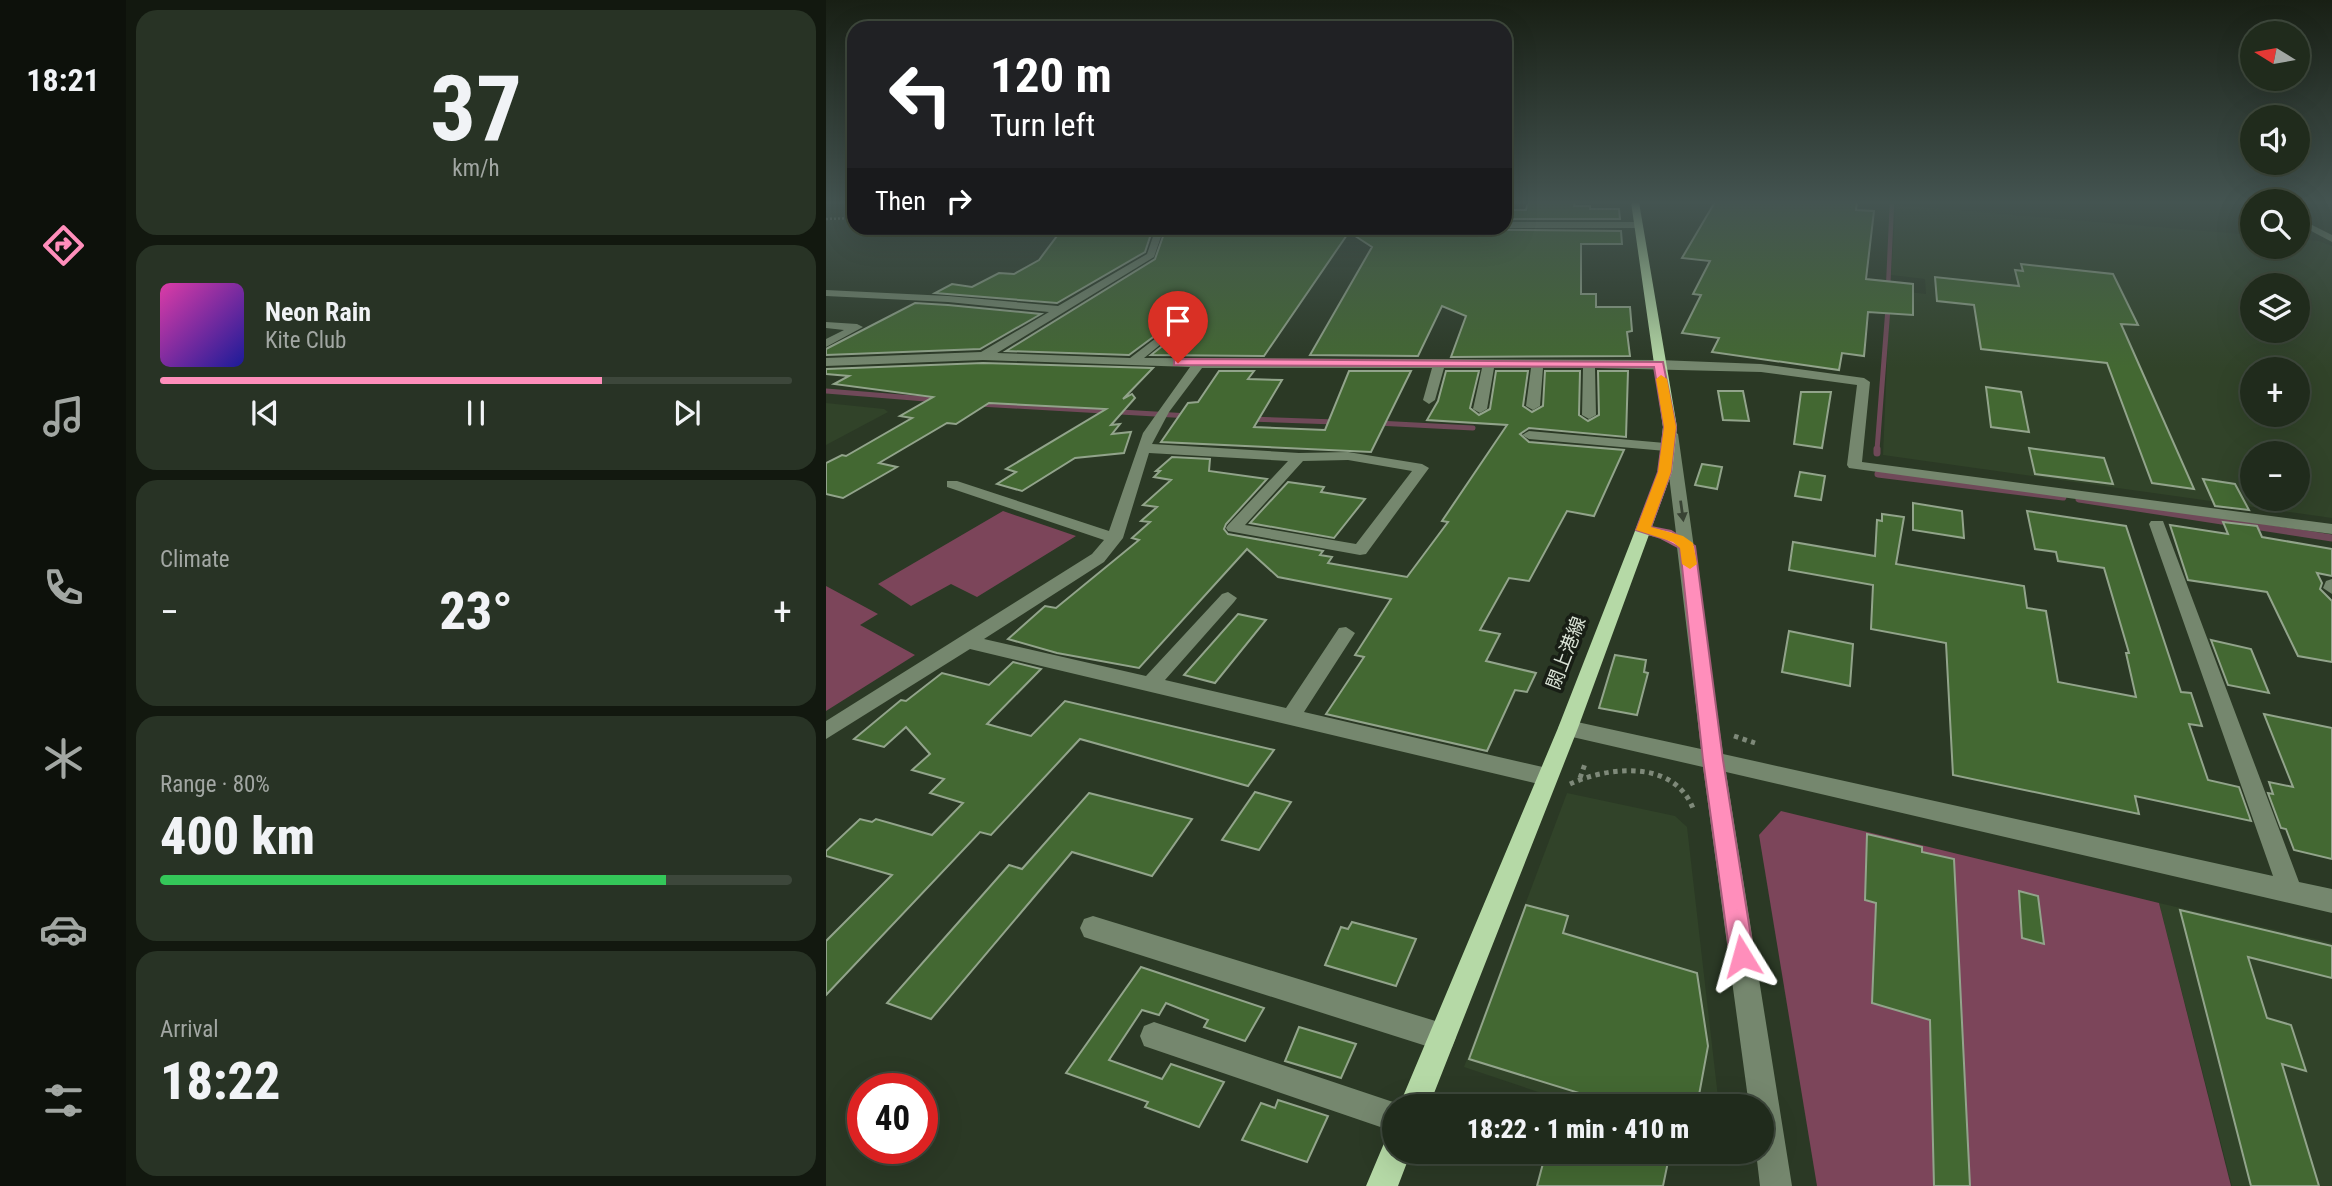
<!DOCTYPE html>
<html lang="en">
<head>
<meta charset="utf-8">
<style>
  :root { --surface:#202b1c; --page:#283325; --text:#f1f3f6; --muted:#a2a7a3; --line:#3d473b; --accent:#ff8ebb }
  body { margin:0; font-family:"Roboto Condensed","Noto Sans JP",sans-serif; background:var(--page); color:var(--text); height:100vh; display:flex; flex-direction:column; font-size:26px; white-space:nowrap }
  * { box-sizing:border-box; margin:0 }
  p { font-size:23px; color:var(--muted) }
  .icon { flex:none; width:38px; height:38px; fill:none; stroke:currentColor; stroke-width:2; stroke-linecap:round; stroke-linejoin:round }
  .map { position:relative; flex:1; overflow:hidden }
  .side { display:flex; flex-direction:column; gap:10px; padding:10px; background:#12180f; width:700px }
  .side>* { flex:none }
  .hud { position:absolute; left:21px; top:21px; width:665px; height:214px; border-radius:21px; box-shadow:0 7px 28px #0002,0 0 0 2px var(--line); background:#202124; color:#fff; overflow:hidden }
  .needle { width:46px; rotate:281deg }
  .tools { position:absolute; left:1414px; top:21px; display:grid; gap:14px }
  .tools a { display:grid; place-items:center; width:70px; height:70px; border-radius:50%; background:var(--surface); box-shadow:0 7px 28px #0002,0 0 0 2px var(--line); font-size:35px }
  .speed { position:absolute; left:21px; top:1073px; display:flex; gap:14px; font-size:35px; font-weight:700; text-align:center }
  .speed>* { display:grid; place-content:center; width:91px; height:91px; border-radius:50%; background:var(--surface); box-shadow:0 7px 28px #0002,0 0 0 2px var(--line); line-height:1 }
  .speed .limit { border:10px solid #d22; background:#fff; color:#111 }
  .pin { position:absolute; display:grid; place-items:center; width:60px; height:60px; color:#fff; margin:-72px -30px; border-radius:50% 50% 50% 0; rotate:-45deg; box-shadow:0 0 7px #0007 }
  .pin .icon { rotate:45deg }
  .me { position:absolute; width:77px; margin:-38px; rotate:352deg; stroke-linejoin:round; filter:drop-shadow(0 0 5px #0008) }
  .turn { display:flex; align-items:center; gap:24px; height:147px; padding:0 28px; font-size:32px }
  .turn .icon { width:91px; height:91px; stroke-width:2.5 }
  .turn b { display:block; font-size:49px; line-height:60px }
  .then { display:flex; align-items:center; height:66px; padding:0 28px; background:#0003; gap:14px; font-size:26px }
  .big { font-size:52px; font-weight:800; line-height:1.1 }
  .side .widget { flex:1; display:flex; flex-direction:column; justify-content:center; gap:10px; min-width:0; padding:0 24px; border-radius:21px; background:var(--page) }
  .side .dial { align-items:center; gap:0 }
  .dial b { font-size:91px; line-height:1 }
  .song { display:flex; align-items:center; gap:21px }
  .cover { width:84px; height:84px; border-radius:10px; background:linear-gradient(135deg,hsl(320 70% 55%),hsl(240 70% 35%)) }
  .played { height:7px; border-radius:4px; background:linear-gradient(90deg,var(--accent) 70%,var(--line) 70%) }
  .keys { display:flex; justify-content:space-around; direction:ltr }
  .heat { display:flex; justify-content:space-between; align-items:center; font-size:38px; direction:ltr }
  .charge { height:10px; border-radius:5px; background:linear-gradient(90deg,#34c759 80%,var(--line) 0) }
  .trip { position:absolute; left:556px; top:1094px; width:392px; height:70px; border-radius:35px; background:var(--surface); box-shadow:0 7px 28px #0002,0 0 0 2px var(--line); font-weight:800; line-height:70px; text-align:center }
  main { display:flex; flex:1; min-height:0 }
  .tabs { display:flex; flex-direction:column; width:126px; justify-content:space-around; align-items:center; background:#0d110b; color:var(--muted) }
  .tabs .icon { width:49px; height:49px }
  .tabs .selected { color:var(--accent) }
  .tabs b { font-size:32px; color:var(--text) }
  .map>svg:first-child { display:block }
</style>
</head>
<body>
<main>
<nav class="tabs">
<b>18:21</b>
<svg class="icon selected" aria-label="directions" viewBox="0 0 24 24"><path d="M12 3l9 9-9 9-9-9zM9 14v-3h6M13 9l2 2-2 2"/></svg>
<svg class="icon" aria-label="music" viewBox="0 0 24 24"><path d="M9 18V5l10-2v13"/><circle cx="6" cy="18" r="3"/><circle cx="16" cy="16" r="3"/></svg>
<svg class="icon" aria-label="phone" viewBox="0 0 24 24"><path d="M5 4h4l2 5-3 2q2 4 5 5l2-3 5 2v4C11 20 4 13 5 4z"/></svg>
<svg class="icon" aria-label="climate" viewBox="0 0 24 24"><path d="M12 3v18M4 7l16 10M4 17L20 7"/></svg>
<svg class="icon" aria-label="car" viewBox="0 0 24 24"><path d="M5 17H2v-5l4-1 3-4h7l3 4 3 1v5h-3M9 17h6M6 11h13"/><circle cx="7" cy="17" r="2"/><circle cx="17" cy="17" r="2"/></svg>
<svg class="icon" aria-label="filters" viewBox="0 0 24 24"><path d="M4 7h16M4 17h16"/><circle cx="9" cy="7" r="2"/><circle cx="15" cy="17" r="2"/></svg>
</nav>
<section class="side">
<div class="widget dial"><b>37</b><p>km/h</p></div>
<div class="widget">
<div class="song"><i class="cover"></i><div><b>Neon Rain</b><p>Kite Club</p></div></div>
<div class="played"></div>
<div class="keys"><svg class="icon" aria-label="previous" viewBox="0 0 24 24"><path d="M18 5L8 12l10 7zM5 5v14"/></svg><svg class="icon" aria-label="pause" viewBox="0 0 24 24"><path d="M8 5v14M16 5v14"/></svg><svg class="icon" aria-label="next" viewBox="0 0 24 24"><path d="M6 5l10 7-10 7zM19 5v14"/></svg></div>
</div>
<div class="widget"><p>Climate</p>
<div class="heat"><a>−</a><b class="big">23°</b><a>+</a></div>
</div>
<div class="widget"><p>Range · 80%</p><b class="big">400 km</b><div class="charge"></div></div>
<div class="widget"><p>Arrival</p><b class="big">18:22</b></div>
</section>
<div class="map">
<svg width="1506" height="1186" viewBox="0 0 1506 1186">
  <rect width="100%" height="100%" fill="#2b3925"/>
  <g fill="#314329" fill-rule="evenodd">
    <path d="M 1070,205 L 1426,235 L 1426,247 L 1472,247 L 1472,239 L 1493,241 L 1506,246 L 1506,518 L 1057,455 L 1064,290 L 1100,294 L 1099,279 L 1065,275 ZM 1426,285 L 1472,285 L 1472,331 L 1426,331 ZM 1426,369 L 1472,369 L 1472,415 L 1426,415 ZM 1426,453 L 1472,453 L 1472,499 L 1426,499 Z"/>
    <path d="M 0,403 L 58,409 L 62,412 L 0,445 Z"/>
    <path d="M 741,793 L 849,816 L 861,827 L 893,1106 L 754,1106 L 638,1067 Z"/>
    <path d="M 1333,903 L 1506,943 L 1506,1186 L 1406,1186 Z"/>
  </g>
  <g fill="#7c455a">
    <path d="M 177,511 L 250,536 L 151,597 L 125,584 L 85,606 L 52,584 Z"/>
    <path d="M 0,586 L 52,614 L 34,625 L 89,655 L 0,711 Z"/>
    <path d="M 955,811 L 1333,903 L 1405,1186 L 991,1186 L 933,835 Z"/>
  </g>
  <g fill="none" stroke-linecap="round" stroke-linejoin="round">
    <g stroke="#704959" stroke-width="4.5">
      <path d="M 1062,289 L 1066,202"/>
      <path d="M 1062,310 L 1062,306"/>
    </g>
    <g stroke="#704959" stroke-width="5">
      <path d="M 0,391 L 112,400"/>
      <path d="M 153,404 L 364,416"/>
      <path d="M 422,419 L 510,422"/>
      <path d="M 551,423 L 647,428"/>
      <path d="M 1051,450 L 1062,308"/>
    </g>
    <g stroke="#704959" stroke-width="7">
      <path d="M 1051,453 L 1051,449"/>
      <path d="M 1052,474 L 1237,497"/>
      <path d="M 1253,499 L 1506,538"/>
    </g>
  </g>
  <g fill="#436832" stroke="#92a48b" stroke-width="2">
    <path d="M 702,202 L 749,202 L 748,206 L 764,206 L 764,209 L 793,209 L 794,219 L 679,219 L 682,210 L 700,210 Z"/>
    <path d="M 889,202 L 1031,202 L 1030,210 L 1048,211 L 1040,279 L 1087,284 L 1087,315 L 1042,312 L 1038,356 L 1016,353 L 1013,370 L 886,352 L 893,338 L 856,333 L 875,295 L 867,294 L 884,261 L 856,258 Z"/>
    <path d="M 237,228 L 327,228 L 319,252 L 231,303 L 109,293 L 126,284 L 146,287 L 173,273 L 188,274 L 213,260 Z"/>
    <path d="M 340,228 L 389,228 L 388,230 L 471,230 L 473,228 L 795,231 L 796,244 L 755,244 L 755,294 L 770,294 L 770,307 L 804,307 L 806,331 L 801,332 L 804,356 L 625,357 L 640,316 L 616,306 L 592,356 L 484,355 L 546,247 L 523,232 L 438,356 L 325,355 L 370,319 L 370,311 L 365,309 L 303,355 L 180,351 L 329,259 Z"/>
    <path d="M 1195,264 L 1287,274 L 1312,325 L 1295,324 L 1368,489 L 1326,483 L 1281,363 L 1155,349 L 1148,305 L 1111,301 L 1109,277 L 1193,286 L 1189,270 L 1197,271 Z"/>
    <path d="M 89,303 L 122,305 L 215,314 L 154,349 L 0,355 L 0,349 Z"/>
    <path d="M 157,363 L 327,368 L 297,399 L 306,394 L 309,398 L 285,425 L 294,424 L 286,434 L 305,432 L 298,453 L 249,458 L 196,491 L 171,484 L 190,472 L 180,469 L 280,409 L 163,403 L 130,424 L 121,423 L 53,463 L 71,467 L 17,498 L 0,494 L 0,463 L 16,455 L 20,456 L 86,418 L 74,416 L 107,397 L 8,384 L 23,376 L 0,374 L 0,369 Z"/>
    <path d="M 393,371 L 428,371 L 422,379 L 456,380 L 428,427 L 499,430 L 523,371 L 585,371 L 545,452 L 335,442 L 362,403 L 372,402 Z"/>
    <path d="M 620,371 L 653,371 L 644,408 L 653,415 L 664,409 L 670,371 L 702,371 L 697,406 L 706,412 L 717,406 L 719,371 L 754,371 L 753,415 L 762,421 L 773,415 L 772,371 L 802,371 L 800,437 L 703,428 L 694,434 L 703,442 L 798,450 L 768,516 L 741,511 L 703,581 L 683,578 L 654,630 L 674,634 L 660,661 L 710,673 L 701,692 L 689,690 L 661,751 L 500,714 L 538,657 L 529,655 L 565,599 L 452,577 L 421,549 L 313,668 L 231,653 L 182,639 L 219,606 L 230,608 L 313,540 L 306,538 L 324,522 L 315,521 L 331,507 L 317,505 L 345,480 L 328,477 L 334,471 L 330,471 L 346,457 L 384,459 L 383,471 L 441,479 L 400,524 L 398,529 L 402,534 L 497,551 L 494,555 L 506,557 L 502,563 L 581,577 L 622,522 L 616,521 L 681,425 L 601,420 L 612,401 Z"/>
    <path d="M 1160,387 L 1195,392 L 1203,432 L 1165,427 Z"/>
    <path d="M 892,391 L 917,391 L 923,421 L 897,420 Z"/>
    <path d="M 975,392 L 1005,392 L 996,448 L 968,444 Z"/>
    <path d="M 1203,448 L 1278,458 L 1287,484 L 1209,474 Z"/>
    <path d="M 876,464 L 896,467 L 891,489 L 869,485 Z"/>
    <path d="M 974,472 L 999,476 L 995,500 L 969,496 Z"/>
    <path d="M 1377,479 L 1409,484 L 1423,510 L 1389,506 Z"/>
    <path d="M 462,482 L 498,487 L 495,492 L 539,499 L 508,538 L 424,523 Z"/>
    <path d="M 1087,503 L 1136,511 L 1138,538 L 1087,530 Z"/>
    <path d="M 1201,511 L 1300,526 L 1355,692 L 1365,693 L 1376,726 L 1363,724 L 1382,780 L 1413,787 L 1425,821 L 1309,796 L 1313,814 L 1127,775 L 1120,643 L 1045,629 L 1047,585 L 963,570 L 967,542 L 1049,556 L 1051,520 L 1056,521 L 1056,514 L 1078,517 L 1070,564 L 1198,586 L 1201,608 L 1220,611 L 1232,682 L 1310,697 L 1300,653 L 1303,653 L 1278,568 L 1232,561 L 1230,552 L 1209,549 Z"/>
    <path d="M 1397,522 L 1431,526 L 1436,537 L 1506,549 L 1506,576 L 1491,573 L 1496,583 L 1494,589 L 1506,601 L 1506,662 L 1472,656 L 1441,592 L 1362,580 L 1344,525 L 1402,534 Z"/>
    <path d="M 412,614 L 440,620 L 389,683 L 358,675 Z"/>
    <path d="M 963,631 L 1027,644 L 1024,686 L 956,672 Z"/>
    <path d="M 1385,640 L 1425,649 L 1443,693 L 1402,685 Z"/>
    <path d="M 789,655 L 820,660 L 818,672 L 822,673 L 811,715 L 773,708 Z"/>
    <path d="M 187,662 L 215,669 L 161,724 L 205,736 L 239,701 L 448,750 L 422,786 L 254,739 L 165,835 L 154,832 L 0,995 L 0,941 L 66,875 L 0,856 L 0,851 L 34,819 L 46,822 L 50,819 L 106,835 L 137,803 L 104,793 L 118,779 L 86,770 L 104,754 L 80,727 L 58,747 L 28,739 L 75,700 L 80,701 L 116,673 L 163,685 Z"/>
    <path d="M 1438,714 L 1506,728 L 1506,859 L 1468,850 L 1460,829 L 1455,828 L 1442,793 L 1447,794 L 1443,782 L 1467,787 Z"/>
    <path d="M 429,792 L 465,802 L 433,850 L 396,840 Z"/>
    <path d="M 263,793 L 366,819 L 326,876 L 246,852 L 105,1019 L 61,1003 L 183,865 L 196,869 Z"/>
    <path d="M 1041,834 L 1096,847 L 1096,852 L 1128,859 L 1144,1186 L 1108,1186 L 1104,1020 L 1046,1003 L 1050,903 L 1039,900 Z"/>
    <path d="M 1193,891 L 1212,896 L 1218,944 L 1196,938 Z"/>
    <path d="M 700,905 L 742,916 L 737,933 L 871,973 L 882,1046 L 871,1106 L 795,1106 L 643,1059 Z"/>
    <path d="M 1354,910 L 1506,946 L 1506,978 L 1422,957 L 1441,1018 L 1465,1025 L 1480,1071 L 1456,1064 L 1493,1186 L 1425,1186 Z"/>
    <path d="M 526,922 L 590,939 L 570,986 L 499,965 L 515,927 L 522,929 Z"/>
    <path d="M 315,967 L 438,1008 L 419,1041 L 378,1027 L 382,1020 L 340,1003 L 333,1015 L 316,1010 L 283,1060 L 336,1079 L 345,1064 L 398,1082 L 373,1127 L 319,1107 L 322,1102 L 240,1073 Z"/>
    <path d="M 473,1027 L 530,1044 L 515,1078 L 459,1061 Z"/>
    <path d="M 452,1100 L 502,1116 L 481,1162 L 416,1140 L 435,1103 L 449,1108 Z"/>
    <path d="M 720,1152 L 844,1152 L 837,1186 L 711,1186 Z"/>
  </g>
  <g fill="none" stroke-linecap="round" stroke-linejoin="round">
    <path stroke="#7e8979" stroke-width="2.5" stroke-dasharray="2 2" stroke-linecap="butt" d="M 0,219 L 28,218"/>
    <g stroke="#7e8979" stroke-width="5" stroke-dasharray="4.5 4.5" stroke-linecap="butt">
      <path d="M 908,736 L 929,743"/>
      <path d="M 754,778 L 760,761"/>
      <path d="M 744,784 C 783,766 850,759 868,811"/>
    </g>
    <g fill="#75876e" fill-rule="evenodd">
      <path d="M 1472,218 L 1506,235 L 1506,242 L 1472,224 Z"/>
      <path d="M 679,222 L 812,222 L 816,225 L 812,228 L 679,228 Z"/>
      <path d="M 330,228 L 338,228 L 328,257 L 171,353 L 304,358 L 364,312 L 368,313 L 368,317 L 318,358 L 833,360 L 935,364 L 1038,378 L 1044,382 L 1036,462 L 1506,524 L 1506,534 L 1023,468 L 1021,465 L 1031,385 L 935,372 L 769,368 L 770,415 L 763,419 L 756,415 L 757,368 L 717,368 L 714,406 L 707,410 L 700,406 L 705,368 L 668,368 L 661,409 L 654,413 L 647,409 L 656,368 L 618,368 L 609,400 L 603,404 L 597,400 L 606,368 L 376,368 L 343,412 L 326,444 L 473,453 L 522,452 L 596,464 L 603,468 L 540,554 L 534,555 L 402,531 L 400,528 L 402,525 L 462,461 L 323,453 L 297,538 L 278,562 L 158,639 L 320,676 L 396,594 L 402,592 L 411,598 L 408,602 L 339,680 L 460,708 L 513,628 L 520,627 L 529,633 L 478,712 L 721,768 L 729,771 L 732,777 L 729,783 L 721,786 L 144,649 L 0,739 L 0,721 L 266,554 L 278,540 L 121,487 L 121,481 L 131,481 L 283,531 L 317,433 L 364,367 L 157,360 L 0,366 L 0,358 L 155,352 L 223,312 L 122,302 L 0,296 L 0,290 L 122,296 L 232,306 L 321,254 ZM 522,460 L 586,471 L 530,544 L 419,525 L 477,461 Z"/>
      <path d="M 0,322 L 31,324 L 37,327 L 0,347 L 0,339 L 18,330 L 0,328 Z"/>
      <path d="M 845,430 L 852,434 L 897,754 L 1447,876 L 1323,524 L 1325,521 L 1337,521 L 1473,882 L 1506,889 L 1506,913 L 900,772 L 966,1186 L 934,1186 L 930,1152 L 936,1152 L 936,1106 L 923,1106 L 877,767 L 742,736 L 735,734 L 732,728 L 735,722 L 742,720 L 875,749 L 851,547 L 835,538 L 811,533 L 809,530 L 817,525 L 850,533 L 840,451 L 703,439 L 696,435 L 703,431 L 839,443 L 838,434 Z"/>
      <path d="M 1506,579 L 1506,594 L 1497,588 L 1500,581 Z"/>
      <path d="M 267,916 L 616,1023 L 626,1027 L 630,1037 L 626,1047 L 616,1051 L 267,940 L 258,937 L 254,928 L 258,919 Z"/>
      <path d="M 328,1022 L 579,1106 L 569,1106 L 569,1132 L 318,1046 L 314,1036 L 318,1026 Z"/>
    </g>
    <g fill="#b5d9a6" fill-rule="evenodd">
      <path d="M 805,202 L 813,202 L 851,427 L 846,472 L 752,728 L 603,1106 L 573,1106 L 732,728 L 832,472 L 837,427 Z"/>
      <path d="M 569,1137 L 569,1152 L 585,1152 L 572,1186 L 540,1186 L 559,1141 Z"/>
    </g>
  </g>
  <defs><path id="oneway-solid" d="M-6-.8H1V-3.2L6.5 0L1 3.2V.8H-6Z" transform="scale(1.75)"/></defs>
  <use fill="#394334" href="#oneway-solid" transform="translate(856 511) rotate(82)"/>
  <linearGradient id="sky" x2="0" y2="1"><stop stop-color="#181f14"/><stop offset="0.55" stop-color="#445451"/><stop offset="1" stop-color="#445451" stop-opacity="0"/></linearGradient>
  <rect width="1506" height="368" fill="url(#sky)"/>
  <path fill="#ff8ebb" stroke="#a65c7a" stroke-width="2" d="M 352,359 L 837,362 L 850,427 L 845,472 L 825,527 L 845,531 L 869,546 L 897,760 L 928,956 L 925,964 L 916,967 L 908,964 L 904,956 L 877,760 L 854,548 L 835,538 L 810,530 L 832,472 L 838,427 L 828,367 L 348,365 L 348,360 Z"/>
  <path fill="#f59e0b" d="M 835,375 L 841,379 L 850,427 L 845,472 L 825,527 L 857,536 L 867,543 L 871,564 L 864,569 L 856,564 L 854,548 L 847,542 L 810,530 L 832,472 L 838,427 L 830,379 Z"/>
  <g text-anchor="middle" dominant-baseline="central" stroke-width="7" stroke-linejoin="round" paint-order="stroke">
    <g font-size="19" fill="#dae3d6" stroke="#181e15">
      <text transform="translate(740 653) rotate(-69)">閖上港線</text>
    </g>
  </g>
</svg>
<div class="tools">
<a><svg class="needle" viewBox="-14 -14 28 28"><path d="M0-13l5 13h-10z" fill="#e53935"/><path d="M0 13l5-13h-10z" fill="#a2a7a3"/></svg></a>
<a><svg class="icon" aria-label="sound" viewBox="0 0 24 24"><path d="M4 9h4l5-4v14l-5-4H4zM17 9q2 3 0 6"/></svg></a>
<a><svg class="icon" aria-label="search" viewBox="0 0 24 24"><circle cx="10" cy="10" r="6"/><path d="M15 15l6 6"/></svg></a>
<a><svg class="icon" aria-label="layers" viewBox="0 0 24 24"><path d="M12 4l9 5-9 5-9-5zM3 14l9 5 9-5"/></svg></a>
<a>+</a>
<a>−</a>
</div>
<div class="speed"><div class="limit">40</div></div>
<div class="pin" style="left:352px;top:363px;background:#d93025"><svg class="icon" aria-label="arrive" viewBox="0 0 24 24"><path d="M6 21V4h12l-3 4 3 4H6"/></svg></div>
<svg class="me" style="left:916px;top:956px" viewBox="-20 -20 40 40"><path d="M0-17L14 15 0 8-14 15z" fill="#ff8ebb" stroke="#fff" stroke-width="4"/></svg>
<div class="trip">18:22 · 1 min · 410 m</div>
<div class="hud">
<div class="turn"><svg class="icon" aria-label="left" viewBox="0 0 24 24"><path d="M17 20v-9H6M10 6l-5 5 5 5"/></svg><div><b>120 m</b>Turn left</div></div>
<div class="then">Then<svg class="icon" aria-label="right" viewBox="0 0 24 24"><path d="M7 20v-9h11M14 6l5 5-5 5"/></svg></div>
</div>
</div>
</main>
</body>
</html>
